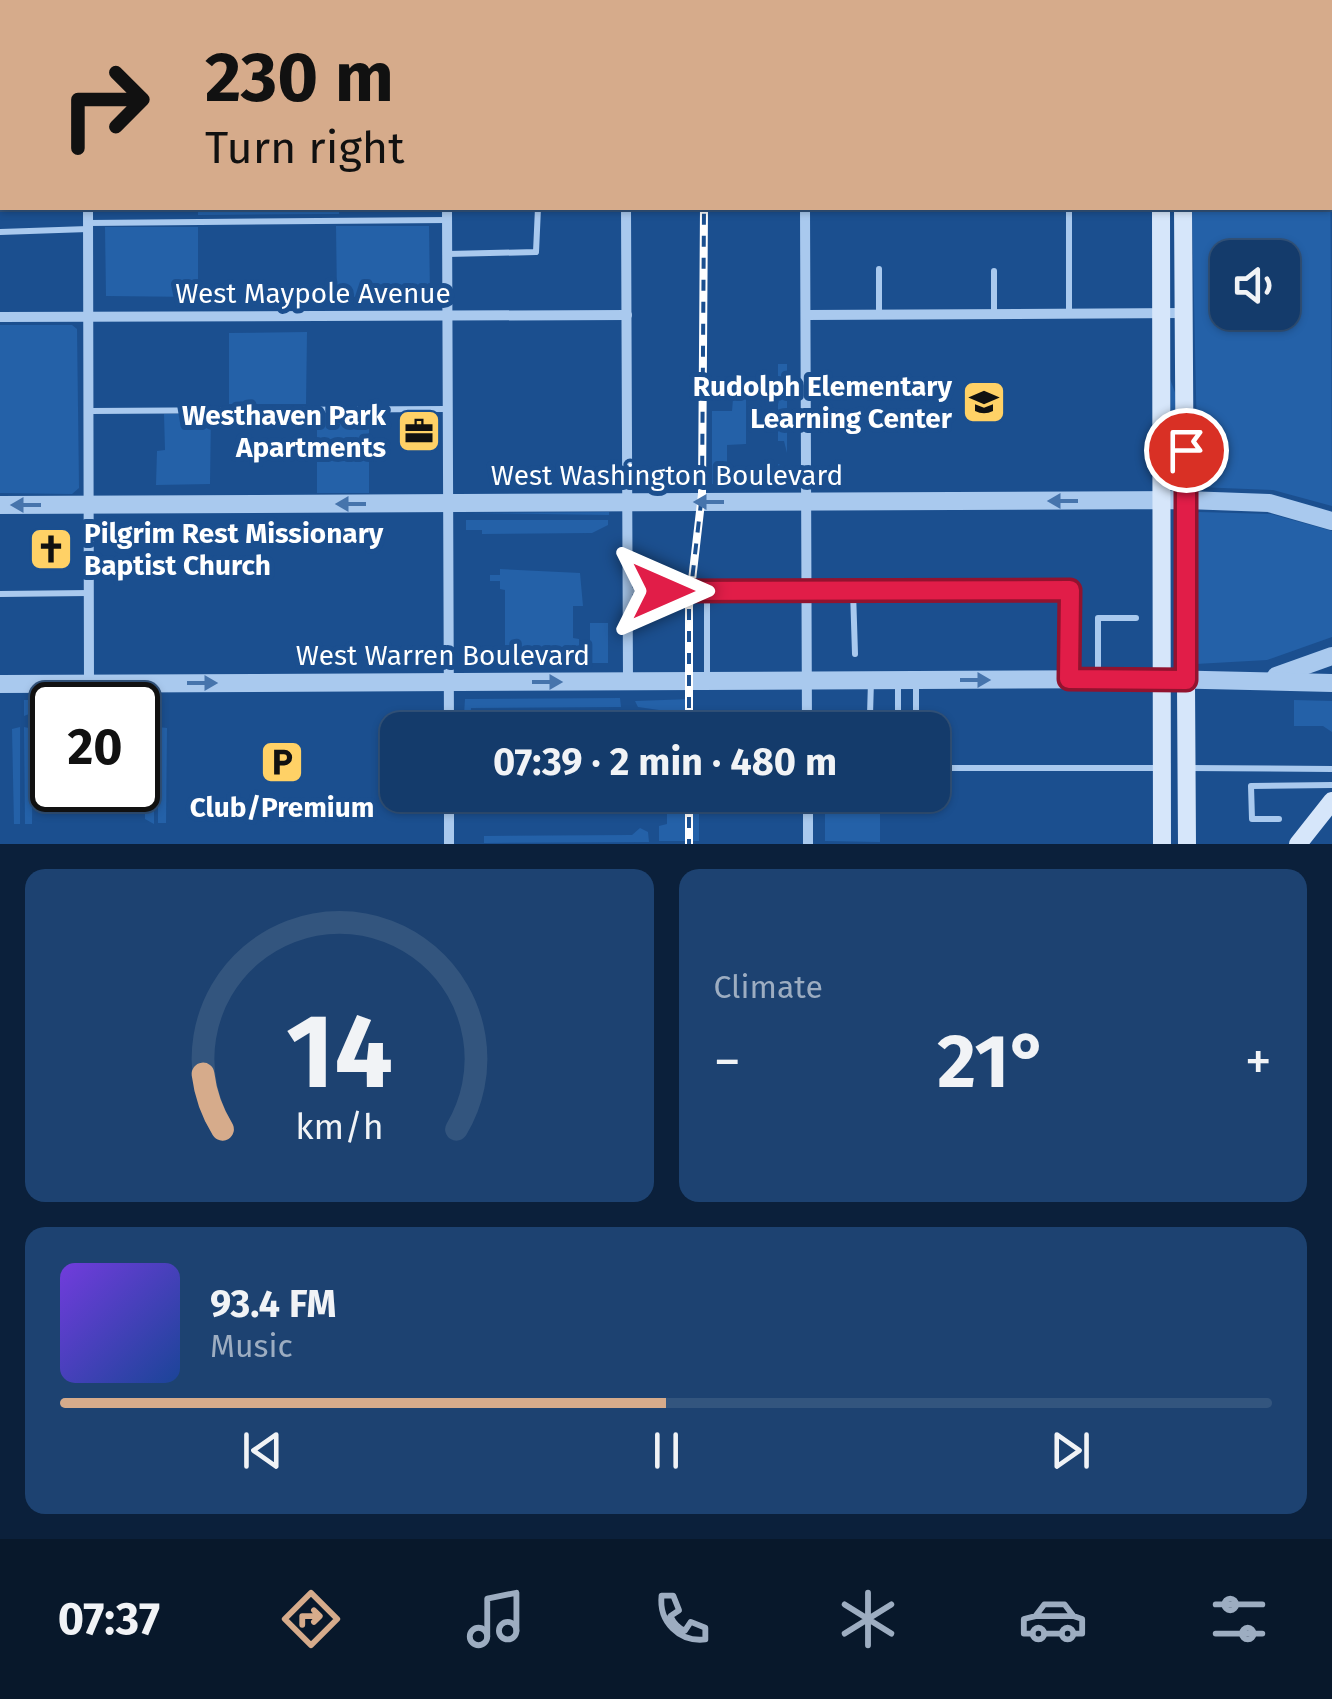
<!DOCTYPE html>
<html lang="en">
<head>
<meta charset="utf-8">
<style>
  :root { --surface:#143b6b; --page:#1d4271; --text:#f1f3f6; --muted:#9dadc1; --line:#33557e; --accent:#d6ab8b }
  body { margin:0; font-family:"Fira Sans",sans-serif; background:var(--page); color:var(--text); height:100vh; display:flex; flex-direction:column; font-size:38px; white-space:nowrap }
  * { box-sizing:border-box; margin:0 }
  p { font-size:32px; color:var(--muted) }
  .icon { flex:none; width:55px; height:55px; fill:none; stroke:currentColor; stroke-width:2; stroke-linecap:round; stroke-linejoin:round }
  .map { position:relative; height:844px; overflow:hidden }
  .sheet { display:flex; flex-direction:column; gap:25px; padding:25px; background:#0b203b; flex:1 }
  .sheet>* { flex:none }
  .banner { position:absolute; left:0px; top:0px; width:1332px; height:210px; box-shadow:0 2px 8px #0004,0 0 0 2px var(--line); background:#d6ab8b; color:#111; overflow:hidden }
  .fabs { position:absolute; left:1210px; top:240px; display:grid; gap:20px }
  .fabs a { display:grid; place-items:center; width:90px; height:90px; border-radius:20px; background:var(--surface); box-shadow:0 2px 8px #0004,0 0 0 2px var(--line); font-size:50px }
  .speed { position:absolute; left:30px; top:682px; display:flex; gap:20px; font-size:50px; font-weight:700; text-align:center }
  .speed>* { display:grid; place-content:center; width:130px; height:130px; border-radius:50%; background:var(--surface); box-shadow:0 2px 8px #0004,0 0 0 2px var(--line); line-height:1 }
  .speed .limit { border:5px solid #111; border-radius:15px; background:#fff; color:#111 }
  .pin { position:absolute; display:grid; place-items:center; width:85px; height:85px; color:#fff; margin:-42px; border:5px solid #fff; border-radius:50%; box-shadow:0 2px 10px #0007 }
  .me { position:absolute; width:110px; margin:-55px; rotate:90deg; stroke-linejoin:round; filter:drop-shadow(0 0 8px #0008) }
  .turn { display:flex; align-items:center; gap:35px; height:210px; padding:0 40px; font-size:45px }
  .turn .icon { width:130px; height:130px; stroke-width:2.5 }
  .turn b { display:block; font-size:70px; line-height:85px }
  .big { font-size:75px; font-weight:700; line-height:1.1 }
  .sheet .tile { flex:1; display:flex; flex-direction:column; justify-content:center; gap:15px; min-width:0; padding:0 35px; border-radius:20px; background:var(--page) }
  .sheet .dial { align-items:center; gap:0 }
  .dial svg { height:260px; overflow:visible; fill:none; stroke:var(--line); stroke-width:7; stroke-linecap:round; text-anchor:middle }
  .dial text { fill:var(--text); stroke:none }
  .song { display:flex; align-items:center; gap:30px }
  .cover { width:120px; height:120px; border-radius:15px; background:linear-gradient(135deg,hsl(260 70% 55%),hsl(220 70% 35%)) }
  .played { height:10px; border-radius:5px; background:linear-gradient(90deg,var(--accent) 50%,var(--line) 50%) }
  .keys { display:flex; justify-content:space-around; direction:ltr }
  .heat { display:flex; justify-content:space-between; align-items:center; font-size:55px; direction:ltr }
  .sheet .tiles { flex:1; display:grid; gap:25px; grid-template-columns:1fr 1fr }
  .tile:last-child { grid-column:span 2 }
  .trip { position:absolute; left:380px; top:712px; width:570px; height:100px; border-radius:20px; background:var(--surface); box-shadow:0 2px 8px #0004,0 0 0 2px var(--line); font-weight:700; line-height:100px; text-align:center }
  .dock { display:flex; height:160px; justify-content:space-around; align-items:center; background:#08182b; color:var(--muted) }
  .dock .icon { width:70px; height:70px }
  .dock .selected { color:var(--accent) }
  .dock b { font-size:45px; color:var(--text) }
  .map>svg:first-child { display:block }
</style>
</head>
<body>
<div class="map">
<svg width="1332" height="844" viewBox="0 0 1332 844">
  <rect width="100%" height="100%" fill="#1b4f8f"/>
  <g fill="#2461a8" fill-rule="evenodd">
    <path d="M 1330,112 L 1332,506 L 1273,490 L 1198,487 L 1192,208 L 1330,208 ZM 1228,258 L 1282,258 L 1282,312 L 1228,312 Z"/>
    <path d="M 198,208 L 339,208 L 339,214 L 198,215 Z"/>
    <path d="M 336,226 L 429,226 L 430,296 L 337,297 Z"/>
    <path d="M 105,227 L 198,227 L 198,297 L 106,296 Z"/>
    <path d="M 0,325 L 72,325 L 77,329 L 79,488 L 72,494 L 0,493 Z"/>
    <path d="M 307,332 L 306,404 L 229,404 L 229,333 Z"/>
    <path d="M 778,364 L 787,364 L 787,453 L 784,441 L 778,441 Z"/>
    <path d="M 1170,379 L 1176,395 L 1177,472 L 1171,472 Z"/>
    <path d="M 746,398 L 746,444 L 727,445 L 727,484 L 712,484 L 712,411 L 732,411 L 733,399 Z"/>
    <rect x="317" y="413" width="52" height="80"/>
    <path d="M 164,414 L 211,414 L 210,484 L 156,485 L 157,451 L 165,450 Z"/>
    <path d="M 778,464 L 788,468 L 788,484 L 740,481 L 741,476 L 777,476 Z"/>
    <path d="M 609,512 L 609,515 L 466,513 Z"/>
    <path d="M 1199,512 L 1271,514 L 1332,531 L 1332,637 L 1267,660 L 1196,664 L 1195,515 Z"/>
    <path d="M 466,520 L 608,520 L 608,525 L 592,533 L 482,534 L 482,530 L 466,530 Z"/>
    <path d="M 500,569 L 580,573 L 583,606 L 573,606 L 573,638 L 579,639 L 579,649 L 590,649 L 590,623 L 608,623 L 608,663 L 510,663 L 510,649 L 505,648 L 505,590 L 500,589 L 500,581 L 490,581 L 490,575 L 500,575 Z"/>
    <path d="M 620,698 L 621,707 L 471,708 L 470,730 L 463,730 L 465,699 Z"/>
    <path d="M 692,699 L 693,730 L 667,730 L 666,711 L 638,707 L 635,701 Z"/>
    <path d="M 24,700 L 154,700 L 154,715 L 138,705 L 52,705 L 24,716 Z"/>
    <path d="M 1294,700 L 1332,701 L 1332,732 L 1323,726 L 1294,726 Z"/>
    <path d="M 154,726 L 154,824 L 145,819 L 145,728 Z"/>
    <path d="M 20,727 L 20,824 L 14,824 L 12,729 Z"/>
    <path d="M 24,727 L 33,729 L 32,824 L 25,824 Z"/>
    <path d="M 158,727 L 167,728 L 166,823 L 158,823 Z"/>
    <path d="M 667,795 L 699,795 L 699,841 L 659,841 L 659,826 L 667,824 Z"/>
    <path d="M 825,795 L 880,795 L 880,842 L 825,841 Z"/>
    <path d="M 640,828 L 648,832 L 649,842 L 484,843 L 484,836 L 632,835 Z"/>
  </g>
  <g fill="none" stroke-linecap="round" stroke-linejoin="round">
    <g stroke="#a9c9ee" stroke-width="6">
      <path d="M 331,0 L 331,2"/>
      <path d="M 1044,0 L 1044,2"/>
      <path d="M 1086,0 L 1086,2"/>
      <path d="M 1118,0 L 1118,2"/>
      <path d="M 0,49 L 2,49"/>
      <path d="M 1069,208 L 1069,313"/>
      <path d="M 88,223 L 447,220"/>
      <path d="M 0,232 L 88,229"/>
      <path d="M 448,254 L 536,252 L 538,208"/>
      <path d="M 994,271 L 994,314"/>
      <path d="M 879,313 L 879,269"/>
      <path d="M 90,411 L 447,409"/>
      <path d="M 628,591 L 1070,591 L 1069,677"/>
      <path d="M 853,591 L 855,654"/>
      <path d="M 0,594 L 89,593"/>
      <path d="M 1098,678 L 1098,618 L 1136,618"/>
      <path d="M 707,680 L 707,591"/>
      <path d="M 870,715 L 871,681"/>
      <path d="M 898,715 L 898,681"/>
      <path d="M 916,715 L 916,681"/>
      <path d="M 844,730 L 844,715 L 916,715 L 916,730"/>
      <path d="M 932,768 L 1160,768"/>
      <path d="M 1188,768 L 1332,769"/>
      <path d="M 1279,819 L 1252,819 L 1251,786 L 1332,785"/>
    </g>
    <g stroke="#a9c9ee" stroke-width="10">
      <path d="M 88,0 L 88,2"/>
      <path d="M 446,0 L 446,2"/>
      <path d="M 804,0 L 804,2"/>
      <path d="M 88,208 L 89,684"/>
      <path d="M 447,208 L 449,730"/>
      <path d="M 626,208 L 628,681"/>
      <path d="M 805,208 L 807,730"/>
      <path d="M 806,315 L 1184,313"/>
      <path d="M 0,317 L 627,315"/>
      <path d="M 808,795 L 808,844"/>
      <path d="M 449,844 L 449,795"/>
    </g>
    <g stroke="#a9c9ee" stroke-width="18">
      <path d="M 0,505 L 1186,500 L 1269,503 L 1332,521"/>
      <path d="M 1276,676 L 1332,656"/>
      <path d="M 0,684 L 1161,679 L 1332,683"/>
    </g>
    <g stroke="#d6e6fa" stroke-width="18">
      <path d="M 1176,0 L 1176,2"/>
      <path d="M 1149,2 L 1149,0"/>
      <path d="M 1330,99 L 1332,99"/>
      <path d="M 0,136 L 2,136"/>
      <path d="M 1161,208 L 1162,844"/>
      <path d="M 1183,208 L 1187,844"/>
      <path d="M 1298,844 L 1332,801"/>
    </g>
    <g stroke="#fff" stroke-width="8">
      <g id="rail">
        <path d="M 1330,103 L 1332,103"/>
        <path d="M 0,139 L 2,139"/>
        <path d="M 689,730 L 689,606 L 702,494 L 704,208"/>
        <path d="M 689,795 L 689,844"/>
      </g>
    </g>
    <use href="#rail" stroke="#1b4f8f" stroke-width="4" stroke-dasharray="11" stroke-linecap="butt"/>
  </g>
  <defs><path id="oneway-solid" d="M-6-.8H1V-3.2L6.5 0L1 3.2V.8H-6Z" transform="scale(2.5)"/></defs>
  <g fill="#4674ac">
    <use href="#oneway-solid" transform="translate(1063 501) rotate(180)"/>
    <use href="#oneway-solid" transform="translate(709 502) rotate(180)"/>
    <use href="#oneway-solid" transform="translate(351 504) rotate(180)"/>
    <use href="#oneway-solid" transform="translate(26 505) rotate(180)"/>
    <use href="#oneway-solid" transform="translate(975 680)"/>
    <use href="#oneway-solid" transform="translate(547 682)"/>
    <use href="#oneway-solid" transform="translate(202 683)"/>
  </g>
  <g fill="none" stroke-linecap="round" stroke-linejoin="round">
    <g stroke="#92132f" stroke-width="25">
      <path id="route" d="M 663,591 L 1070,590 L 1069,679 L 1186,680 L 1186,450"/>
    </g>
    <use href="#route" stroke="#e11d48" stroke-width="18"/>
  </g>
  <defs>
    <g id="school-square" transform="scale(2.25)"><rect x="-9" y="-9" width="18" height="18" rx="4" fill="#ffd166" stroke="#1b4f8f"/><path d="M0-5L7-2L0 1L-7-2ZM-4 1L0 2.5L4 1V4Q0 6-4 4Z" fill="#111"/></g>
    <g id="office-square" transform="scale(2.25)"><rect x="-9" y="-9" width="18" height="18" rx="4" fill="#ffd166" stroke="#1b4f8f"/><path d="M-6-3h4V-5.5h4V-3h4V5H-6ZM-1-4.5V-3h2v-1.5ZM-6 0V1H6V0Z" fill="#111"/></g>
    <g id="church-square" transform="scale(2.25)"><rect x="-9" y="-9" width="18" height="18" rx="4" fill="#ffd166" stroke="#1b4f8f"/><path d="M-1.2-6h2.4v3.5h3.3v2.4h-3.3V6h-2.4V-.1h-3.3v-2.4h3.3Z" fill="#111"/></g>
    <g id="parking-square" transform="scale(2.25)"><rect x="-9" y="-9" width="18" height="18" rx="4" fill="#ffd166" stroke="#1b4f8f"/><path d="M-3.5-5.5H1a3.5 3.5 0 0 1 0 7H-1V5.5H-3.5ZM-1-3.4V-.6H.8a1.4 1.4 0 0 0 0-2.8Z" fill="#111"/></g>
  </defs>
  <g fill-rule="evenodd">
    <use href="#school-square" x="984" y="402"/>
    <use href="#office-square" x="419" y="431"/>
    <use href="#church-square" x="51" y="549"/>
    <use href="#parking-square" x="282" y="762"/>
  </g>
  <g text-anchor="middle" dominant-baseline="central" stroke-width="10" stroke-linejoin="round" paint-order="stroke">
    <g font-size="28" fill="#fff" stroke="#1b4f8f">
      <text x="313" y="293">West Maypole Avenue</text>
      <text x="667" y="475">West Washington Boulevard</text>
      <text x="443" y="655">West Warren Boulevard</text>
    </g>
    <g font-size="28" font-weight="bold" fill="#fff" stroke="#1b4f8f" text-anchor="end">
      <text x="952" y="386">Rudolph Elementary<tspan x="952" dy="32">Learning Center</tspan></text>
      <text x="386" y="415">Westhaven Park<tspan x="386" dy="32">Apartments</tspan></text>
      <text x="84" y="533" text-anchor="start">Pilgrim Rest Missionary<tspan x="84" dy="32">Baptist Church</tspan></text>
      <text x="282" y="807" text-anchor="middle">Club/Premium</text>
    </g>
  </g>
</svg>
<div class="fabs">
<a><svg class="icon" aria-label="sound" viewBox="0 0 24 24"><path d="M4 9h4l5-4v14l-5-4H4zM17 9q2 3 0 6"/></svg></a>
</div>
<div class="speed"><div class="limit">20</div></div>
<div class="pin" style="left:1186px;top:450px;background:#d93025"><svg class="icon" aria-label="arrive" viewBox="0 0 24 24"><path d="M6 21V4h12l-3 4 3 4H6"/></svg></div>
<svg class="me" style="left:663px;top:591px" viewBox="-20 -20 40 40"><path d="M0-17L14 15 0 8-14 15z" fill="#e11d48" stroke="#fff" stroke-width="4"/></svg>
<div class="trip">07:39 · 2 min · 480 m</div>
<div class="banner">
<div class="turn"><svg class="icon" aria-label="right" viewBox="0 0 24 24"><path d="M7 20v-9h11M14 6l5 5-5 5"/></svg><div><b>230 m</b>Turn right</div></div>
</div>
</div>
<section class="sheet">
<div class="tiles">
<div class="tile dial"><svg viewBox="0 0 100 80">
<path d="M14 69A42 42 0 1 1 86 69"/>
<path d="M14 69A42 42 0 0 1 8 52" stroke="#d6ab8b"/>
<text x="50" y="56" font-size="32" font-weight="700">14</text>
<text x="50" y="72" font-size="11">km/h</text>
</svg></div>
<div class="tile"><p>Climate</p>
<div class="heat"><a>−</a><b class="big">21°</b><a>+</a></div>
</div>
<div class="tile">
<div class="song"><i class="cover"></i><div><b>93.4 FM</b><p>Music</p></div></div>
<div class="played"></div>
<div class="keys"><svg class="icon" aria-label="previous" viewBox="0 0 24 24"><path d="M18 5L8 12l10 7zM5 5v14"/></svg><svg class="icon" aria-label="pause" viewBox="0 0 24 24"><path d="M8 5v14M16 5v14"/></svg><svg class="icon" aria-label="next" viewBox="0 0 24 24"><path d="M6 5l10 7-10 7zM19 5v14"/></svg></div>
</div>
</div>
</section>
<nav class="dock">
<b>07:37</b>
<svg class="icon selected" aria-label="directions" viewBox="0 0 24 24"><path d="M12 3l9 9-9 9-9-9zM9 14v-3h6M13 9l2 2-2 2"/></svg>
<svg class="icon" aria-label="music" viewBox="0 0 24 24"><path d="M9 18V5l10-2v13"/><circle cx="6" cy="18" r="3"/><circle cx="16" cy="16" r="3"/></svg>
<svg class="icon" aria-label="phone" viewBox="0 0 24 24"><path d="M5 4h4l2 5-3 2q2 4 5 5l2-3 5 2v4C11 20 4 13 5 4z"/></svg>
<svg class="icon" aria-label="climate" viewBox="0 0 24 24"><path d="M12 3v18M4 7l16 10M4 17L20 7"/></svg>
<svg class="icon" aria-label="car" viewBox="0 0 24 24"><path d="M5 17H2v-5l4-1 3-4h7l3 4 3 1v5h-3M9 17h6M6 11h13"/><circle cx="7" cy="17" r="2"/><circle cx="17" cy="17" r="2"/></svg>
<svg class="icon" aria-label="filters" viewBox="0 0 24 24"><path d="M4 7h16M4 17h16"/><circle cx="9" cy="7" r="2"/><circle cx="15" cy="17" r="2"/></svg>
</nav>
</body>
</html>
